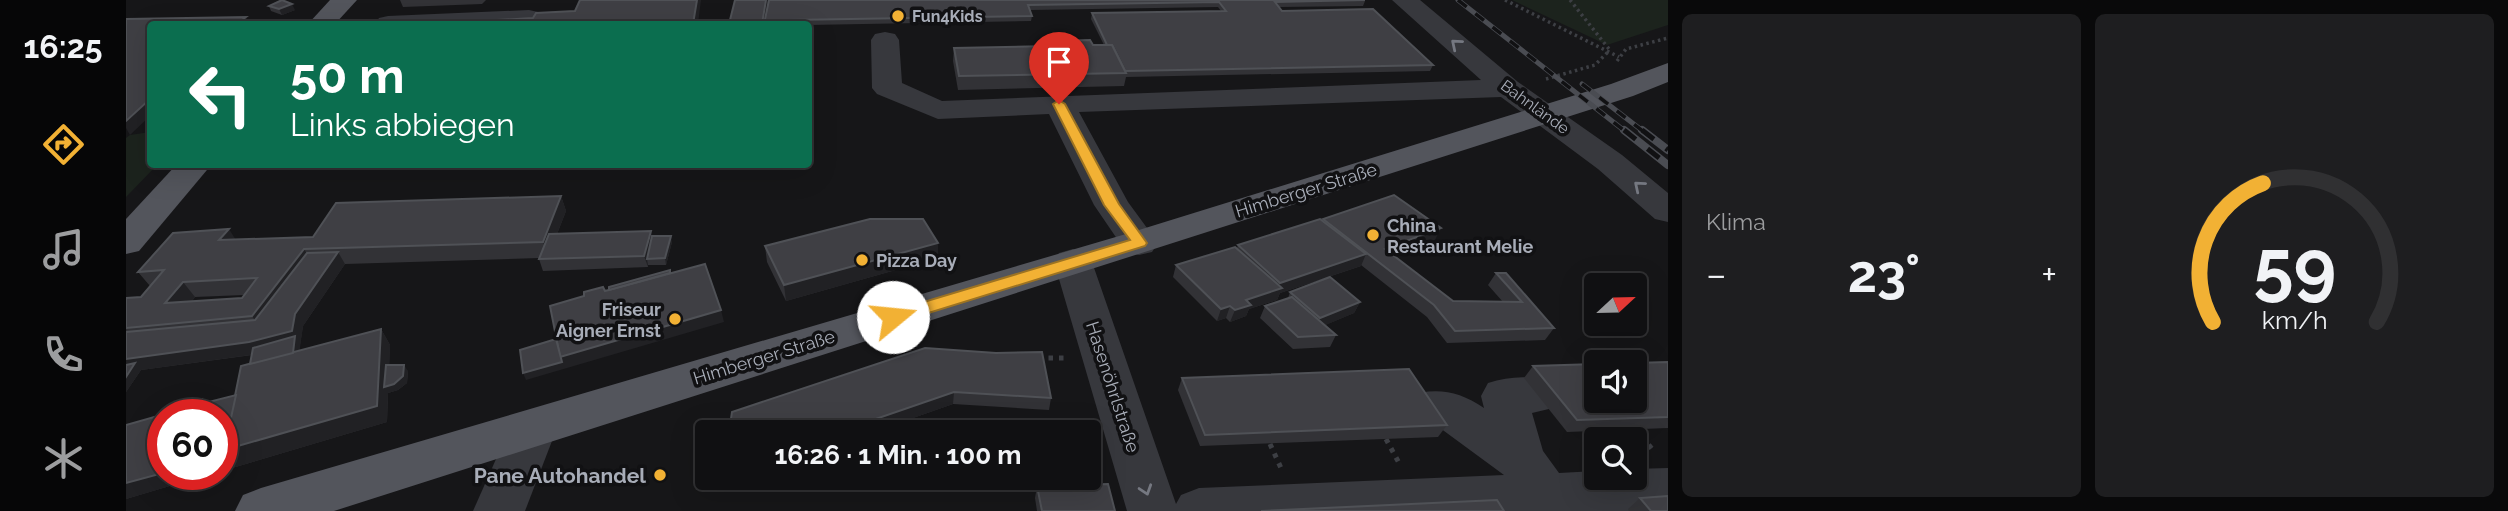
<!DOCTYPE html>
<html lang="de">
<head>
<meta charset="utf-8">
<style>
  :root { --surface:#101012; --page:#1e1e20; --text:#f1f3f6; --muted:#9c9d9f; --line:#303032; --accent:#f2b134 }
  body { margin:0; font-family:Raleway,sans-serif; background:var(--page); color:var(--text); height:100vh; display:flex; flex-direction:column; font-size:26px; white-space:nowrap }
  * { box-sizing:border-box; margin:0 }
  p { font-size:23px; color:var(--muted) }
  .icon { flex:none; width:38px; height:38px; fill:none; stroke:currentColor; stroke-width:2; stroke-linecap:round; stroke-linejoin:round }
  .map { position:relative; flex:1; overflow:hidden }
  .details { display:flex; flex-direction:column; gap:14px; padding:14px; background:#09090a; width:840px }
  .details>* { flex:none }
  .guide { position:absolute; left:21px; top:21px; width:665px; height:147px; border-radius:7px; box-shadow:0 7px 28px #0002,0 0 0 2px var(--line); background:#0b6e4f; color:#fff; overflow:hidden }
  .needle { width:46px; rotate:68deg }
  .controls { position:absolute; left:1458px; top:273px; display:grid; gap:14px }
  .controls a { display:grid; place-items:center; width:63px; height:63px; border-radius:7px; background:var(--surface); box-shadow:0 7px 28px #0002,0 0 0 2px var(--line); font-size:35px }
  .speed { position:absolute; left:21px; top:399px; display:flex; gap:14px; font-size:35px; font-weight:700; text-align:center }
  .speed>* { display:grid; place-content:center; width:91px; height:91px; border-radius:50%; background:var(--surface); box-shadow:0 7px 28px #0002,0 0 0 2px var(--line); line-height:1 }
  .speed .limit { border:10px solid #d22; background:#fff; color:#111 }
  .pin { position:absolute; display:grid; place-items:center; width:60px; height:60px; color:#fff; margin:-72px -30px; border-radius:50% 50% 50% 0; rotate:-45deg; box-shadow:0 0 7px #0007 }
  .pin .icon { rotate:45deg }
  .me { position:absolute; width:77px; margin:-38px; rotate:73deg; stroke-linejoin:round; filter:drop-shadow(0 0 5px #0008) }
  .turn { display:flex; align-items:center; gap:24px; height:147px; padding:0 28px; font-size:32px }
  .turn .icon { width:91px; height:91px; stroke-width:2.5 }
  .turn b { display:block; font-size:49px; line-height:60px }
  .big { font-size:52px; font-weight:700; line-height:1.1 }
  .details .card { flex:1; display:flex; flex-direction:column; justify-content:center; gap:10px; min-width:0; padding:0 24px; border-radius:10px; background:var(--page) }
  .details .dial { align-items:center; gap:0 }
  .dial svg { height:182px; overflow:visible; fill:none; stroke:var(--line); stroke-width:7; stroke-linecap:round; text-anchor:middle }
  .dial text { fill:var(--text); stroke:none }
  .heat { display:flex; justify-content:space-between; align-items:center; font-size:38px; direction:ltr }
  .details .tiles { flex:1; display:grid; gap:14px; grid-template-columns:repeat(2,1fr) }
  .trip { position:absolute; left:569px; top:420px; width:406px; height:70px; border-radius:7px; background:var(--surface); box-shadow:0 7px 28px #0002,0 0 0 2px var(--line); font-weight:700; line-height:70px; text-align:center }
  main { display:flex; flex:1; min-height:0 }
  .dock { display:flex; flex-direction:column; width:126px; justify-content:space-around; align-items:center; background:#060607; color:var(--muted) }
  .dock .icon { width:49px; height:49px }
  .dock .active { color:var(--accent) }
  .dock b { font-size:32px; color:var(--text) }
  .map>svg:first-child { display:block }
</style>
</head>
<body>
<main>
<nav class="dock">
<b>16:25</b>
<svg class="icon active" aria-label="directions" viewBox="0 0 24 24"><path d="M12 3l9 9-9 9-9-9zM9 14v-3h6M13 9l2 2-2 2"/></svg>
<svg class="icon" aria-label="music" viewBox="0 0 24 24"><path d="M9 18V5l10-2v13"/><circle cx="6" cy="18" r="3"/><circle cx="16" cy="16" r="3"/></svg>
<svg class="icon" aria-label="phone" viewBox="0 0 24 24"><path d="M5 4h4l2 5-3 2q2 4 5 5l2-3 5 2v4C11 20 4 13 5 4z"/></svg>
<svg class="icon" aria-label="climate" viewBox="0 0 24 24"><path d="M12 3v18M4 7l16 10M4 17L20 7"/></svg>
</nav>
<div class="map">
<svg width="1542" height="511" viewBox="0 0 1542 511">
  <rect width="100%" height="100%" fill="#161618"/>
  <g fill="#1c231d">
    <path d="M 1386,0 L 1542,0 L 1542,25 L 1481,45 Z"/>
    <path d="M 24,132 L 24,164 L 31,165 L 0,197 L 0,138 L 4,135 Z"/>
  </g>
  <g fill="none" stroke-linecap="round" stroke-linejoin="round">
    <g stroke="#3d3f44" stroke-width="3.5" stroke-dasharray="2.5 3.5" stroke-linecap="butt">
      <path d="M 1379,0 L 1493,57"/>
      <path d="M 1444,0 L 1483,49"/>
      <path d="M 1491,61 L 1500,49 L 1542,38"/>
      <path d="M 1420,79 L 1469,65 L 1482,52"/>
    </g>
    <g stroke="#3d3f44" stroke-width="5" stroke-dasharray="4.5 6" stroke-linecap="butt">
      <path d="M 912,358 L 938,358"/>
      <path d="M 1509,429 L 1527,450"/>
      <path d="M 1260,439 L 1273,463"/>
      <path d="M 1144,444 L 1155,468"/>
    </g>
    <g fill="#37383d" fill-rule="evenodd">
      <path d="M 1266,0 L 1294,0 L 1392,82 L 1496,155 L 1542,193 L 1542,222 L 1529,219 L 1472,169 L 1375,97 L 953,112 L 1002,202 L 1032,243 L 1026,252 L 1013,255 L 1000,252 L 968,205 L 923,114 L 812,119 L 751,94 L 746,88 L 745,40 L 749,34 L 759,32 L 769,34 L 773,40 L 776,83 L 816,101 L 1355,80 Z"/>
      <path d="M 403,10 L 412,12 L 416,18 L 412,24 L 249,24 L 253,18 L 262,16 Z"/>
      <path d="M 947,249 L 961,253 L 966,262 L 1050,504 L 1055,495 L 1073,488 L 1378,475 L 1314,428 L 1294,429 L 1278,423 L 1271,410 L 1278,397 C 1309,387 1331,390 1358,408 L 1355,396 L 1362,383 C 1384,376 1405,375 1427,382 L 1434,395 L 1427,408 L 1406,413 L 1417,451 L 1433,473 L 1470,471 L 1470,478 L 1508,478 L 1508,469 L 1542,468 L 1542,511 L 1001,511 L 928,262 L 933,253 Z"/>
      <path d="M 407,409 L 424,414 L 431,428 L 399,511 L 347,511 L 390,414 Z"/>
    </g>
    <g fill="#53555c" fill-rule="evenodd">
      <path d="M 204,0 L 231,0 L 209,24 L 182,24 Z"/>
      <path d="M 1542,63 L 1542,82 L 1507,96 L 208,511 L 109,511 L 117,495 L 135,488 L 1000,234 L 1485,84 Z"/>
      <path d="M 51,164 L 86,164 L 13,251 L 0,254 L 0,219 Z"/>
    </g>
    <g stroke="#4a4c52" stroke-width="5">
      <g id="rail-far1">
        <path d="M 1332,0 L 1500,132"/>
        <path d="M 1456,84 L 1518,132"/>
      </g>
    </g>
    <g stroke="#4a4c52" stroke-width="8">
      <g id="rail">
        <path d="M 1498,130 L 1542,165"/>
        <path d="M 1516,130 L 1542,150"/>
      </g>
    </g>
    <use href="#rail-far1" stroke="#111113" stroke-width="3.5" stroke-dasharray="11" stroke-linecap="butt"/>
    <use href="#rail" stroke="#111113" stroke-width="5" stroke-dasharray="15" stroke-linecap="butt"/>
  </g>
  <g fill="#323236" fill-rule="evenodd">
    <path d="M 274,0 L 360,0 L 356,4 L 277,7 Z"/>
    <path d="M 609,0 L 1239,1 L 1237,6 L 1153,7 L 1156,11 L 1307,65 L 1304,71 L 1000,77 L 998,86 L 832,90 L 827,61 L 828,48 L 921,46 L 922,41 L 967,45 L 978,45 L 965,19 L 966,13 L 1095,11 L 1092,7 L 904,10 L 906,16 L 905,21 L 682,25 L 603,24 Z"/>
    <path d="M 143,6 L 169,10 L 156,15 L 145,11 Z"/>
    <path d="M 435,196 L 440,211 L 431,234 L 526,236 L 546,242 L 540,265 L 522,265 L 522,267 L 417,271 L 413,259 L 413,258 L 219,264 L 177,326 L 173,351 L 255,329 L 264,345 L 263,365 L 282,371 L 281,383 L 272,390 L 262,393 L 261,422 L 96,471 L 96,415 L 37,474 L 84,474 L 0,499 L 79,403 L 110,395 L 124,364 L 126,355 L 15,370 L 0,392 L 0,298 L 15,297 L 24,286 L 12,272 L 110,240 L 187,237 ZM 118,295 L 116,298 L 66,301 L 69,297 Z"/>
    <path d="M 1197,219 L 1309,240 L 1267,256 L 1327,301 L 1377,302 L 1362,285 L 1370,273 L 1428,328 L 1419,340 L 1321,343 L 1301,317 L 1235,265 L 1235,266 L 1154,293 L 1151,300 L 1123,309 L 1120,316 L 1104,322 L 1100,318 L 1091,321 L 1047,277 L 1050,265 L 1111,248 L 1112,245 L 1196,221 Z"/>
    <path d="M 812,243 L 812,258 L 660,301 L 641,262 L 639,246 Z"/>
    <path d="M 1164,292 L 1234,302 L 1228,313 L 1199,325 L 1210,335 L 1204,347 L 1167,349 L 1134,318 L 1139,306 L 1162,298 Z"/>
    <path d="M 799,348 L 925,398 L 923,410 L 827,404 L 747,432 L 603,432 Z"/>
    <path d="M 1542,362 L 1542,428 L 1441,432 L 1398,378 L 1407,366 Z"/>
    <path d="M 1056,378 L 1321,425 L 1312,437 L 1074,446 L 1052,390 Z"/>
    <path d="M 911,486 L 989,511 L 911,511 L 909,498 Z"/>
    <path d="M 1514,498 L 1542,511 L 1503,511 L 1502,509 Z"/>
  </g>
  <g fill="#212124">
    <path d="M 571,0 L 575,0 L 572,24 L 567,24 Z"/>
    <path d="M 640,0 L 644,0 L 640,24 L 636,24 Z"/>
    <path d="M 166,4 L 169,10 L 156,15 L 153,9 Z"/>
    <path d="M 120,17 L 124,24 L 111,24 Z"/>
    <path d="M 24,99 L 24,116 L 4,135 L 0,128 L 0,121 Z"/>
    <path d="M 435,196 L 440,211 L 422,257 L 417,242 Z"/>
    <path d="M 1315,228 L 1309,240 L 1253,261 L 1259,249 Z"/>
    <path d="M 103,229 L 113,245 L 93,240 Z"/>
    <path d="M 525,231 L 528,243 L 521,259 L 522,265 L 522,267 L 518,256 Z"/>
    <path d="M 545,236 L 546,242 L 540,265 L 539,258 Z"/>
    <path d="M 812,243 L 812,258 L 660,301 L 658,285 Z"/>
    <path d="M 178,249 L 188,265 L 137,332 L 126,316 Z"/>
    <path d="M 212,252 L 219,264 L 177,326 L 171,370 L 132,354 L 15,370 L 0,392 L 0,359 L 169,314 Z"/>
    <path d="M 1240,254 L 1235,266 L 1154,293 L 1151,300 L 1123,309 L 1120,316 L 1104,322 L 1109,310 L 1120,300 L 1151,289 L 1154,283 Z"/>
    <path d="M 57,282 L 69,297 L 52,318 L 39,303 Z"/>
    <path d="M 1234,302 L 1228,313 L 1188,330 L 1194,318 Z"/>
    <path d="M 1104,306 L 1100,318 L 1091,321 L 1095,309 Z"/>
    <path d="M 595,310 L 598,322 L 400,380 L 397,373 L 434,357 Z"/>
    <path d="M 255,329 L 264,345 L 263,386 L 278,365 L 282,371 L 281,383 L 272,390 L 262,393 L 261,422 L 96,471 L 96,456 L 98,450 Z"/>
    <path d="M 828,392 L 827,404 L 747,432 L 712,432 Z"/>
    <path d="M 37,473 L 37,474 L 84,474 L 0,499 L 0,483 Z"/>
    <path d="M 599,478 L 619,478 L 600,484 Z"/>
  </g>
  <g fill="#3f3f44" stroke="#4f5156" stroke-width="2" fill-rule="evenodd">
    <path d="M 156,0 L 166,4 L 153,9 L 143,6 Z"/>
    <path d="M 454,0 L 571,0 L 567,24 L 343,24 L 353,21 L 407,18 L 410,13 L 449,11 Z"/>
    <path d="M 609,0 L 640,0 L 636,24 L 603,24 Z"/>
    <path d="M 643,0 L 1239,0 L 1149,2 L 1156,11 L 1247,9 L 1307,65 L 999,71 L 986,45 L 981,45 L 966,13 L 1100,11 L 1093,2 L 902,5 L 906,16 L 663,20 L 662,24 L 638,24 Z"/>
    <path d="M 120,17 L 111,24 L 24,24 L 24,99 L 0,121 L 0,19 Z"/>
    <path d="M 964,40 L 967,45 L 986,45 L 1000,73 L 833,76 L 828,48 L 924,46 L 922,41 Z"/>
    <path d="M 1268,195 L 1315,228 L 1259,249 L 1327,301 L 1396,302 L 1370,273 L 1380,273 L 1428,328 L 1329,331 L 1308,305 L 1197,219 Z"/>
    <path d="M 435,196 L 417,242 L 178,249 L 126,316 L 0,328 L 0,298 L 15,297 L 38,270 L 12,272 L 47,233 L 103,229 L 93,240 L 187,237 L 210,203 ZM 131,278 L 116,298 L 39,303 L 57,282 Z"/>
    <path d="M 744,219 L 797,219 L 812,243 L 658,285 L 639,246 Z"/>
    <path d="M 1194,219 L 1240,254 L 1154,283 L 1112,245 Z"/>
    <path d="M 525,231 L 518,256 L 413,259 L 423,234 Z"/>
    <path d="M 526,236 L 545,236 L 539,258 L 521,259 Z"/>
    <path d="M 1109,247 L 1156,288 L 1120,300 L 1125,305 L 1109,310 L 1104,306 L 1095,309 L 1050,265 Z"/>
    <path d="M 212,252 L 169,314 L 166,331 L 123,342 L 0,359 L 0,332 L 129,320 L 181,253 Z"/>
    <path d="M 579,264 L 595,310 L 434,357 L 424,306 L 458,296 L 458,292 L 477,287 L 479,291 Z"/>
    <path d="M 544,270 L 544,273 L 483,290 L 483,287 Z"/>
    <path d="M 1204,277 L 1234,302 L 1194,318 L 1164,292 Z"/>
    <path d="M 1166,297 L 1210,335 L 1172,337 L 1139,306 Z"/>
    <path d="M 255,329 L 251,406 L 98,450 L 115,366 Z"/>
    <path d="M 169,336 L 167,353 L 124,364 L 127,348 Z"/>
    <path d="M 430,339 L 436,362 L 397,373 L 394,350 Z"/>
    <path d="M 799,348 L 870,353 L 916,352 L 925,398 L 828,392 L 712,432 L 603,432 L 606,412 Z"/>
    <path d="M 1542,362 L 1542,417 L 1451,420 L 1407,366 L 1470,364 L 1470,401 L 1508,401 L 1508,363 Z"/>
    <path d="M 9,363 L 0,377 L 0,365 Z"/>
    <path d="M 260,365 L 278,365 L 277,376 L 268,384 L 258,387 Z"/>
    <path d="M 1283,369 L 1321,425 L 1079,435 L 1056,378 Z"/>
    <path d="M 110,395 L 98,450 L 101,454 L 96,456 L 96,415 L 37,415 L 37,473 L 0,483 L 0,425 L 39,414 L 40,408 L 76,399 L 75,404 Z"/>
    <path d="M 982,484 L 989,511 L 916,511 L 911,486 Z"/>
    <path d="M 1542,496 L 1542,511 L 1525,511 L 1514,498 Z"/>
    <path d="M 1371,500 L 1378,511 L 1135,511 Z"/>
  </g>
  <defs><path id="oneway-chevron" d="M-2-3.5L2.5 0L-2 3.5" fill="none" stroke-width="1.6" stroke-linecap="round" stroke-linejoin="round" transform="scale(1.75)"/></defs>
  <g stroke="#757881">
    <use href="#oneway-chevron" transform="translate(1330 44) rotate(-140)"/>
    <use href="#oneway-chevron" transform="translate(1513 186) rotate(-140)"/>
    <use href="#oneway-chevron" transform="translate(1020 490) rotate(72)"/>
  </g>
  <path fill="#f2b134" stroke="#9d7322" stroke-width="2" d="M 933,100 L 939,104 L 993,204 L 1021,243 L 1019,246 L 767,324 L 761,322 L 758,317 L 761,313 L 1004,240 L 978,205 L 927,104 Z"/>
  <g fill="#f2b134" stroke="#111113" stroke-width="2.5">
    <circle cx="772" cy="16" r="7"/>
    <circle cx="1247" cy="235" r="7"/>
    <circle cx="736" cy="260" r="7"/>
    <circle cx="549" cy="319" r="7"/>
    <circle cx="534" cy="475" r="7"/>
  </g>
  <g text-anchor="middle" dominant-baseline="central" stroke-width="7" stroke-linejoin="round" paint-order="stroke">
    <g font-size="16" font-weight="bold" fill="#a8adb8" stroke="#111113" text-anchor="start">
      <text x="786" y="16">Fun4Kids</text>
    </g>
    <g font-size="16" fill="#a8adb8" stroke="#111113">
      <text transform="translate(1409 107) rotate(36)">Bahnlände</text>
    </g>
    <g font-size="18" fill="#a8adb8" stroke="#111113">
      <text transform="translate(1180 190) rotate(-17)">Himberger Straße</text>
      <text transform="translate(638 357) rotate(-17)">Himberger Straße</text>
      <text transform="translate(987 387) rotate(72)">Hasenöhrlstraße</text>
    </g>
    <g font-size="18" font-weight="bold" fill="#a8adb8" stroke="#111113" text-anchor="start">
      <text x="1261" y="225">China<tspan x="1261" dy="21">Restaurant Melie</tspan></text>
      <text x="750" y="260">Pizza Day</text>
      <text x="535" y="309" text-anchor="end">Friseur<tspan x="535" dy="21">Aigner Ernst</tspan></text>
    </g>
    <g font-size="21" font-weight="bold" fill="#a8adb8" stroke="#111113" text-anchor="end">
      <text x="520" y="475">Pane Autohandel</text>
    </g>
  </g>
</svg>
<div class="controls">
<a><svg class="needle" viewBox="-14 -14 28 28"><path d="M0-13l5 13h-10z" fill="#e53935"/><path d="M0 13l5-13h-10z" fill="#9c9d9f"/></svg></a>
<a><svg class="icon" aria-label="sound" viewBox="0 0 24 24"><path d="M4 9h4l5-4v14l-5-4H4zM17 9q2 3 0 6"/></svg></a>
<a><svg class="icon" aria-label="search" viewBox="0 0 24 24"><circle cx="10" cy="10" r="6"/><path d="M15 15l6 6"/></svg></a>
</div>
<div class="speed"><div class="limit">60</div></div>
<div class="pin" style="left:933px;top:104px;background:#d93025"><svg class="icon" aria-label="arrive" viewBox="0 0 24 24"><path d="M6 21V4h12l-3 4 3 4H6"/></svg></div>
<svg class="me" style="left:767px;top:317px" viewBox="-20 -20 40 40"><circle r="19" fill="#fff"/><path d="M0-13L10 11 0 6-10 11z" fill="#f2b134"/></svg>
<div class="trip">16:26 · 1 Min. · 100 m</div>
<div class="guide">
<div class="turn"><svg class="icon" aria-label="left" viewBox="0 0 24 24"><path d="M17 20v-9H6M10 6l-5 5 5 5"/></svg><div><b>50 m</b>Links abbiegen</div></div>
</div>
</div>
<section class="details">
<div class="tiles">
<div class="card"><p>Klima</p>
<div class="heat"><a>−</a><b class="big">23°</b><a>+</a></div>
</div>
<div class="card dial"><svg viewBox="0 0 100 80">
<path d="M14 69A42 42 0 1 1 86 69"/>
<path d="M14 69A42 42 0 0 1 36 8" stroke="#f2b134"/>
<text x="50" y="56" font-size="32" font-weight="700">59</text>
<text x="50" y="72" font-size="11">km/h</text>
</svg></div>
</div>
</section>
</main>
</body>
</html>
